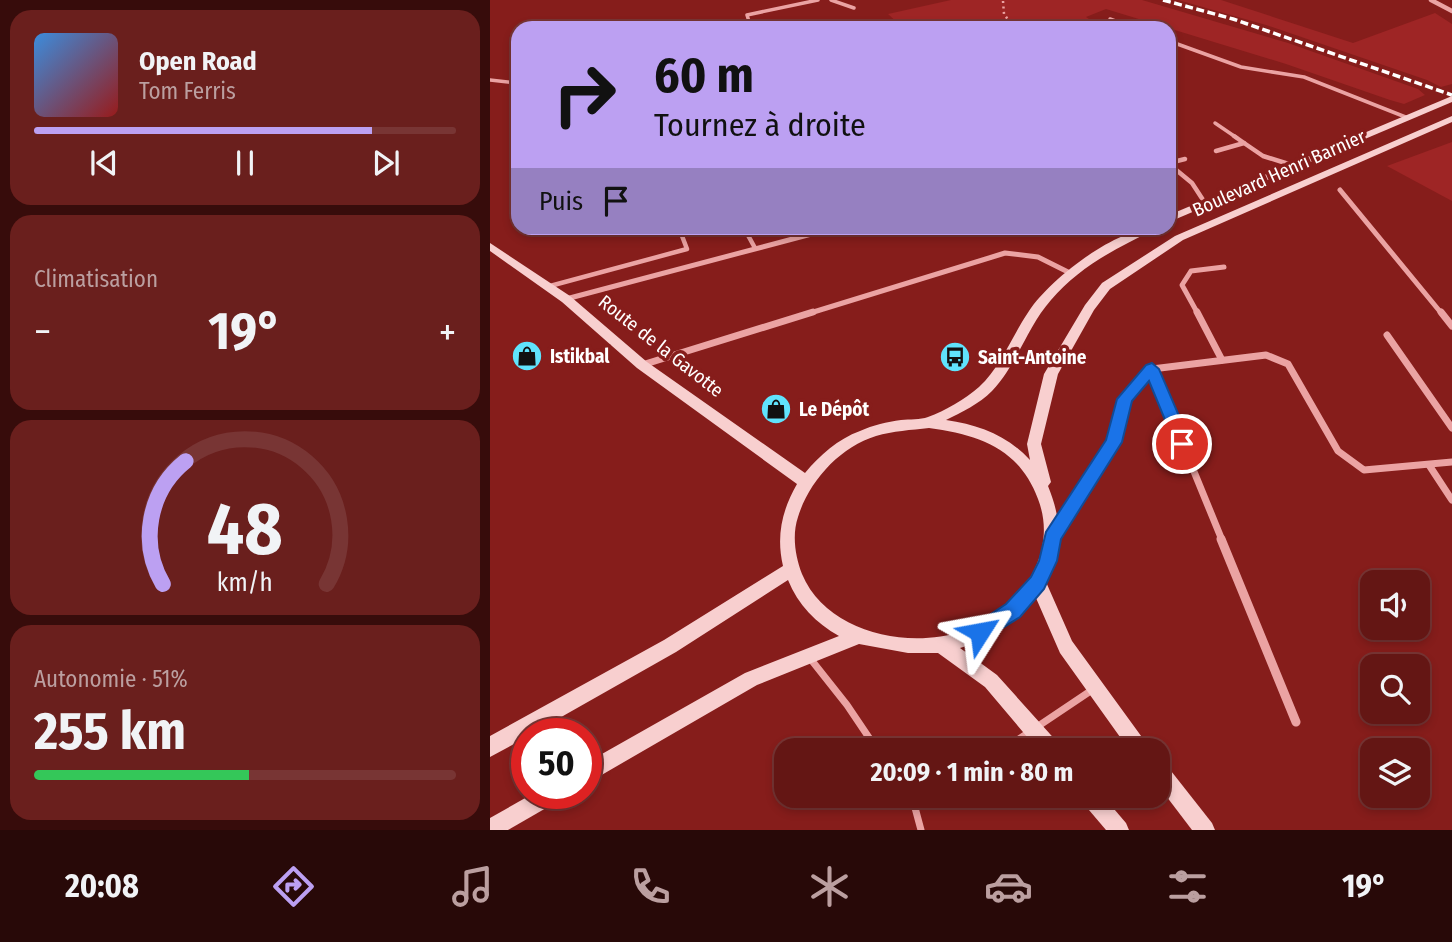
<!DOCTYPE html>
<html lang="fr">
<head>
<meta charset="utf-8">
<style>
  :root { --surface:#641614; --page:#6a1f1d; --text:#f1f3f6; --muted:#bb9fa0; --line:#783534; --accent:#bca0f2 }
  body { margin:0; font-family:"Fira Sans Condensed",sans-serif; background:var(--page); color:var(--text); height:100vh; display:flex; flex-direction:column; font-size:26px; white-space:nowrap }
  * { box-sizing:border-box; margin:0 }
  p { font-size:23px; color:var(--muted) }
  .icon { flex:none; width:38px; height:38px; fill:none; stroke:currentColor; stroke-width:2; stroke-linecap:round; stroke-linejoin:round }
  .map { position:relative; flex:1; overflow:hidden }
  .details { display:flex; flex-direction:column; gap:10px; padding:10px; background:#370c0b; width:490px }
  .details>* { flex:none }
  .guide { position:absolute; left:21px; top:21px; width:665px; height:214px; border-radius:21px; box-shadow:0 4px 10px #0003,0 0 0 2px var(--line); background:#bca0f2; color:#111; overflow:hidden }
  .controls { position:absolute; left:870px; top:570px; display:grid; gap:14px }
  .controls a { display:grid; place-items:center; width:70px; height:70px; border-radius:14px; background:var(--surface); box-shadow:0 4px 10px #0003,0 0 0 2px var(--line); font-size:35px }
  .speed { position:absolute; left:21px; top:718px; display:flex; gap:14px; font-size:35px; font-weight:700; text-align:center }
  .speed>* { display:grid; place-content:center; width:91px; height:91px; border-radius:50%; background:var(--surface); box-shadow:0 4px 10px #0003,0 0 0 2px var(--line); line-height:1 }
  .speed .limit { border:10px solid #d22; background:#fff; color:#111 }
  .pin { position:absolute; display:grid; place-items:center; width:60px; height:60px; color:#fff; margin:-30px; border:4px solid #fff; border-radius:50%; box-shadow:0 2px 7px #0007 }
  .me { position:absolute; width:77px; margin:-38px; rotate:56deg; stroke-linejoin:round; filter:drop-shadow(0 0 5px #0008) }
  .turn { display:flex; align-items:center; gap:24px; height:147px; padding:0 28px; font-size:32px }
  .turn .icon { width:91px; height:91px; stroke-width:2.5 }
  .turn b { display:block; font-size:49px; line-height:60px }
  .then { display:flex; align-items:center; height:66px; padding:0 28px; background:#0003; gap:14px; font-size:26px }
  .big { font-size:52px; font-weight:700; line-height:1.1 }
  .details .tile { flex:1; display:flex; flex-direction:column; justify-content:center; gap:10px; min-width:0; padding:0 24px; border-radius:21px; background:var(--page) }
  .details .dial { align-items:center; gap:0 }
  .dial svg { height:182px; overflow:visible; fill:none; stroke:var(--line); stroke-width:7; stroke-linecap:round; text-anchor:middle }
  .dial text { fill:var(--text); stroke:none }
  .song { display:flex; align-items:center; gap:21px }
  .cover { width:84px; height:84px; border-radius:10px; background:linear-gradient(135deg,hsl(210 70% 55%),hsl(0 70% 35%)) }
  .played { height:7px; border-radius:4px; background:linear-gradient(90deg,var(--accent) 80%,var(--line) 80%) }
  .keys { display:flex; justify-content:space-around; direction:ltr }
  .heat { display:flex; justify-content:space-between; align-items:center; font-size:38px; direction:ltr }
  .charge { height:10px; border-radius:5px; background:linear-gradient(90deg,#34c759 51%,var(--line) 0) }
  .trip { position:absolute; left:284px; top:738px; width:396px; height:70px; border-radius:21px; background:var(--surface); box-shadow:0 4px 10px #0003,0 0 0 2px var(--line); font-weight:700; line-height:70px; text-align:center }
  .tab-bar { display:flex; height:112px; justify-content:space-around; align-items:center; background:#280908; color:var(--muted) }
  .tab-bar .icon { width:49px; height:49px }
  .tab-bar .active { color:var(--accent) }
  .tab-bar b { font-size:32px; color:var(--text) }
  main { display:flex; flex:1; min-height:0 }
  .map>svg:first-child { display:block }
</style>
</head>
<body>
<main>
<section class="details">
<div class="tile">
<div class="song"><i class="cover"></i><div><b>Open Road</b><p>Tom Ferris</p></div></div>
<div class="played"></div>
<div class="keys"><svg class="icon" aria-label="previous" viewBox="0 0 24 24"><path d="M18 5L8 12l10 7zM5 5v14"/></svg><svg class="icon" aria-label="pause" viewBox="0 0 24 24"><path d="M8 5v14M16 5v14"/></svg><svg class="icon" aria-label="next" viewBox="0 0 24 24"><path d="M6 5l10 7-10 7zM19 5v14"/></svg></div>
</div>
<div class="tile"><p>Climatisation</p>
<div class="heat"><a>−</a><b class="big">19°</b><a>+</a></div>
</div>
<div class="tile dial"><svg viewBox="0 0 100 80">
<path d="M14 69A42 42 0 1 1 86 69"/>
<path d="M14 69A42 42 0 0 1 24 15" stroke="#bca0f2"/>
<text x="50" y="56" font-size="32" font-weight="700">48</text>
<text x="50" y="72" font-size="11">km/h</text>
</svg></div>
<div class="tile"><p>Autonomie · 51%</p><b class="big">255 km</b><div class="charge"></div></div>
</section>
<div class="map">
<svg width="962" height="830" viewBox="0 0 962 830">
  <rect width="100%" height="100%" fill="#861d1b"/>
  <g fill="#9e2525">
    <path d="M 461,0 L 652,0 L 798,43 L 928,89 L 935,95 L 914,104 L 900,100 L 796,64 L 616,9 L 596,17 L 612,28 L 413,28 L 398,14 Z"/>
    <path d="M 688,0 L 731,0 L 863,43 L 945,13 L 962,24 L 962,84 L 951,87 L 937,80 L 776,25 Z"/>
    <path d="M 962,142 L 962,201 L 897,166 Z"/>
  </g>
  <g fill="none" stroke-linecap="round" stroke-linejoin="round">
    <path stroke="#eba3a3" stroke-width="2.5" stroke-dasharray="2 3.5" stroke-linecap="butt" d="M 513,1 L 514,14 L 524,28"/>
    <g stroke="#eba3a3" stroke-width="3.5">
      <path d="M 341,0 L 364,8"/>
      <path d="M 620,19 L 644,28"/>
      <path d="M 261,28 L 257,15 L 328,0"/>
      <path d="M 679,41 L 751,67 L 814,77 L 918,118"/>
      <path d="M 0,80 L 28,83"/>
      <path d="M 725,123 L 747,138"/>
    </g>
    <g stroke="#eba3a3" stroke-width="4.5">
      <path d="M 744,136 L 754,143"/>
      <path d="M 726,151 L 754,143 L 773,156 L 805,166"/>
      <path d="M 679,163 L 695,159"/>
      <path d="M 679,164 L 702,183 L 715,203"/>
      <path d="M 254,228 L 265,248"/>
      <path d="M 301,228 L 307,237"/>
      <path d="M 60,286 L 197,249 L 189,228"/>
    </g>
    <g stroke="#eba3a3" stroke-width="7">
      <path d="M 319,657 L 357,705 L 388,751"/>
      <path d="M 511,751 L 602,690"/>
      <path d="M 418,796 L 424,804 L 431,830"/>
      <path d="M 424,804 L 437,796"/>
    </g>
    <path stroke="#eba3a3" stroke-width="4.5" d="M 941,0 L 962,11"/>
    <g stroke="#eba3a3" stroke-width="5">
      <path d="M 850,190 L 952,314"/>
      <path d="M 76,299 L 344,228"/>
      <path d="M 317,314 L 515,253 L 548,257 L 582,274"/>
      <path d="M 708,314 L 692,285 L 701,271 L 734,267"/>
    </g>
    <g stroke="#eba3a3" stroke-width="7">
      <path d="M 707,312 L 732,360"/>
      <path d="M 951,312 L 962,326"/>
      <path d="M 897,335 L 962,428"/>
      <path d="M 152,365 L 323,312"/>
      <path d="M 662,369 L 732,540"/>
      <path d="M 939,465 L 962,500"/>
      <path d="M 565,534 L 624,442 L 634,399 L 662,369 L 776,355 L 798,364 L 848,451 L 874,470 L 962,462"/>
    </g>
    <path stroke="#eba3a3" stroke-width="9" d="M 731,539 L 806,722"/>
    <g fill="#f8cfcf" fill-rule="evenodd">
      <path d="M 962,96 L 962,102 L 679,222 L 679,215 Z"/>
      <path d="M 962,116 L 962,122 L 693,240 L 620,289 L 604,310 L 568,374 L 551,444 L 561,482 L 558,486 C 572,520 573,549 556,582 L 582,641 L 662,751 L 640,751 L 570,653 L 546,598 C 526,621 500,639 470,648 L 507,675 L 569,744 L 572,751 L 549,751 L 495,687 L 448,653 L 418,653 L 369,644 L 267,685 L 96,784 L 96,763 L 255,673 L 349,636 C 326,623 308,605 298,580 L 186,652 L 43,733 L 37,733 L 37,737 L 0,757 L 0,736 L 174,640 L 293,566 C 286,536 292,510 307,484 L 147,368 L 72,302 L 0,251 L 0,243 L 80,296 L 157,362 L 315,473 C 330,455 348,439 370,431 C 383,425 397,422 411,420 C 420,419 430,420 438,417 C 455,411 475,399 489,387 C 511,367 522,336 539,311 C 560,279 626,228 665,228 L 664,230 C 626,248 588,268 561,300 C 537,327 527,365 502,391 C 489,404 472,412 456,420 C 489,425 517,435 540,460 L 537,444 L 554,374 L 595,305 L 612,283 L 685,236 ZM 439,428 C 489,435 529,448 548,499 C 570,556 527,613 473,631 C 417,650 336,632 312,574 C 305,556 302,535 308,517 C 319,481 350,447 386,436 C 403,431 421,430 439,428 Z"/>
      <path d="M 667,759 L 674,762 L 722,823 L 725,830 L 702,830 L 667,784 Z"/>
      <path d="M 44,793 L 73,793 L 70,800 L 18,830 L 0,830 L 0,818 Z"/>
      <path d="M 590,796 L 613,796 L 636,823 L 639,830 L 616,830 L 593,803 Z"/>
    </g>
    <path stroke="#fff" stroke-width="3.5" stroke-dasharray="8 3.5" stroke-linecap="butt" d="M 673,0 L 743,19 L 962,95"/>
  </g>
  <path fill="#1a73e8" stroke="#114b97" stroke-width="2" d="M 662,363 L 669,369 L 701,444 L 698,449 L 687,449 L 659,381 L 642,401 L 632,442 L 571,539 L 567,561 L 554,589 L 530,617 L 490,642 L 483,639 L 480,632 L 483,626 L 516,604 L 541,577 L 549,561 L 556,532 L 616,440 L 627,399 L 656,365 Z"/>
  <defs>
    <g id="shop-disc" transform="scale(1.575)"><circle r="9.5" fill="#60e3fc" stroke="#861d1b"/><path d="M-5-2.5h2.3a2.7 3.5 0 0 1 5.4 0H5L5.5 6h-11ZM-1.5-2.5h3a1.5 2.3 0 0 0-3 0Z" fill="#111"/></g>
    <g id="bus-disc" transform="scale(1.575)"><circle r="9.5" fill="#60e3fc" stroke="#861d1b"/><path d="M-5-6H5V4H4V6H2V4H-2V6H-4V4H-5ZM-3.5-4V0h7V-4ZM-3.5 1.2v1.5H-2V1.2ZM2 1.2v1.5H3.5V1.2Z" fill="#111"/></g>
  </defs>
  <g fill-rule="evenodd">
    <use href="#shop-disc" x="37" y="356"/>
    <use href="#bus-disc" x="465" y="357"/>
    <use href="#shop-disc" x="286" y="409"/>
  </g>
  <g text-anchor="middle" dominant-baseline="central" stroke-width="7" stroke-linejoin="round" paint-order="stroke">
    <g font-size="19" fill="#fff" stroke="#861d1b">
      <text transform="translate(789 173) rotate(-24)">Boulevard Henri Barnier</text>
      <text transform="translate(171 346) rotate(38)">Route de la Gavotte</text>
    </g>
    <g font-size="19" font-weight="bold" fill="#fff" stroke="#861d1b" text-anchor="start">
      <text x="60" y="356">Istikbal</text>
      <text x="488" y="357">Saint-Antoine</text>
      <text x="309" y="409">Le Dépôt</text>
    </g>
  </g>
</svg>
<div class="controls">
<a><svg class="icon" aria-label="sound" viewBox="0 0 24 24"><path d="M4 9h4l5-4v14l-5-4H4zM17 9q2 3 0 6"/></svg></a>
<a><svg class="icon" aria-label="search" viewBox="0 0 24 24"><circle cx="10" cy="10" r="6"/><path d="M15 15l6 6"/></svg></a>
<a><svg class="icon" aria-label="layers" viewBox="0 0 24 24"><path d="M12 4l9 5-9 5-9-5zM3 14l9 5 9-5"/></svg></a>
</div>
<div class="speed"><div class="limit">50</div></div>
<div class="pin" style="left:692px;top:444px;background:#d93025"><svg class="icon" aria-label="arrive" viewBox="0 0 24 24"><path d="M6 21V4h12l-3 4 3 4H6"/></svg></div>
<svg class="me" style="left:490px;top:632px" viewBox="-20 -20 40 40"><path d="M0-17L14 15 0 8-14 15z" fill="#1a73e8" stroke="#fff" stroke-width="4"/></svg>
<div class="trip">20:09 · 1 min · 80 m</div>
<div class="guide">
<div class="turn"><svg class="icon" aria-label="right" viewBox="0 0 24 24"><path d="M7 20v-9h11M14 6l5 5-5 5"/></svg><div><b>60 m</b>Tournez à droite</div></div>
<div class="then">Puis<svg class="icon" aria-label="arrive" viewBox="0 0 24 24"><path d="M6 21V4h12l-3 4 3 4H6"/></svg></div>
</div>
</div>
</main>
<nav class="tab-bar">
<b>20:08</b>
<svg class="icon active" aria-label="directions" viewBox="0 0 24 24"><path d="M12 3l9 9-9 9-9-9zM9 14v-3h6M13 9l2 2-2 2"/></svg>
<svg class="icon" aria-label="music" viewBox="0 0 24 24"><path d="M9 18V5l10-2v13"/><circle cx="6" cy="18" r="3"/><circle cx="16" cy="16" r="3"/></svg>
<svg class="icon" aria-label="phone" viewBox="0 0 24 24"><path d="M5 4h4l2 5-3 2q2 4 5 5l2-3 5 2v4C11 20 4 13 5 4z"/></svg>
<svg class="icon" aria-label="climate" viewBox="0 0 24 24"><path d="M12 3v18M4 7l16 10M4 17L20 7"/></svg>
<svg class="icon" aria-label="car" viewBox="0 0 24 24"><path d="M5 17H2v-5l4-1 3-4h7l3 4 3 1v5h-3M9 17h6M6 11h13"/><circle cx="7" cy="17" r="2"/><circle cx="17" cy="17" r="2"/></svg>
<svg class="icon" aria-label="filters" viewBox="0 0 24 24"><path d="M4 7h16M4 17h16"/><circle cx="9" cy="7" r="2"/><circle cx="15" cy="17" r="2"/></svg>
<b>19°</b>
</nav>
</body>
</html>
